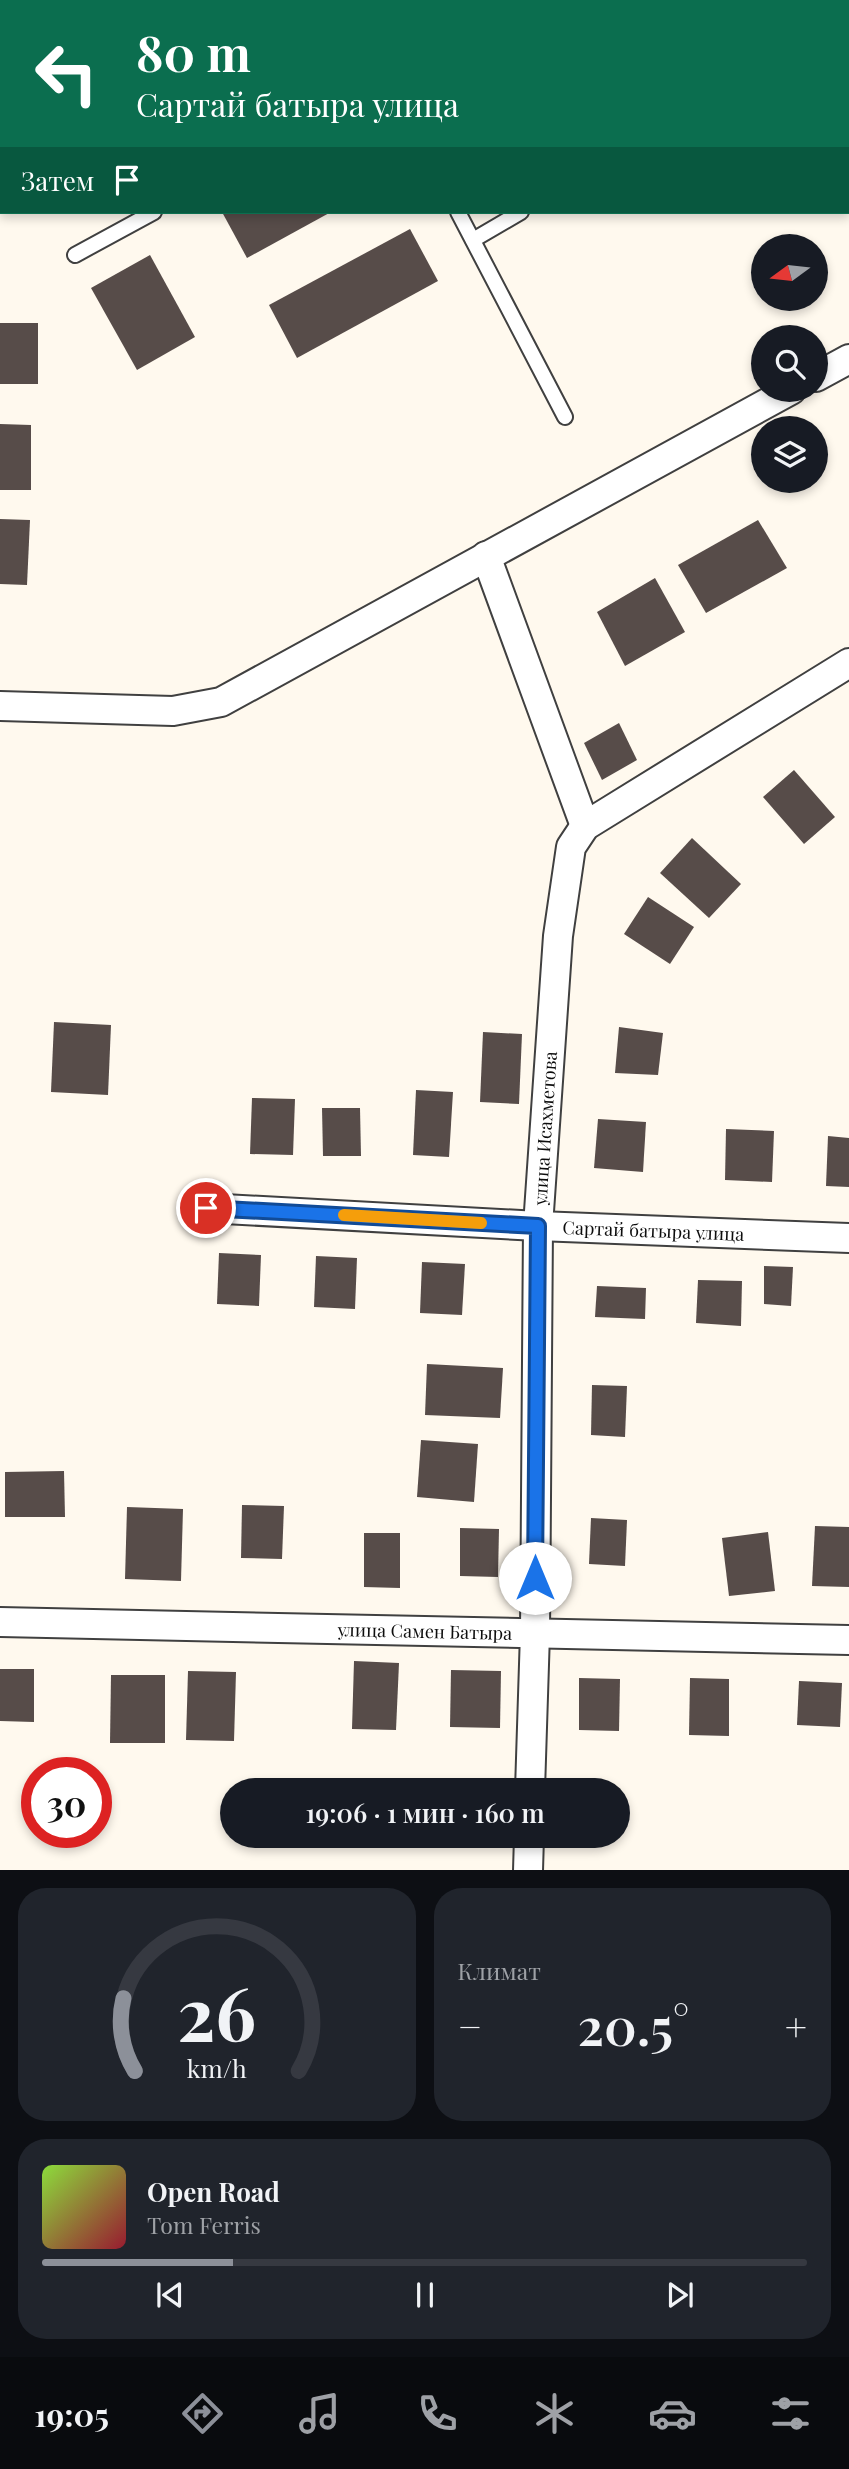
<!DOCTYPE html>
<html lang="ru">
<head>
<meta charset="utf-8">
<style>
  :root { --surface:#171b24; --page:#20242c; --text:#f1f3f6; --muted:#9ea1a6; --line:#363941; --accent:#8c9099 }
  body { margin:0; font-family:"Playfair Display",serif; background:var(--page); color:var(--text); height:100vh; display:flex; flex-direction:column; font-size:26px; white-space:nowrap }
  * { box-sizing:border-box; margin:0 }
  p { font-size:23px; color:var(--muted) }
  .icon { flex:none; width:38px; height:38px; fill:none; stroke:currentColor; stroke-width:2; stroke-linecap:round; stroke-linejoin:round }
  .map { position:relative; height:1870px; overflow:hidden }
  .details { display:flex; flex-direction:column; gap:18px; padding:18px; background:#0d0f14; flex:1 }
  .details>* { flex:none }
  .hud { position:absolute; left:0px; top:0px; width:850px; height:214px; box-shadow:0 4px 10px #0003; background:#0b6e4f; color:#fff; overflow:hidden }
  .needle { width:46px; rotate:255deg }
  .controls { position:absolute; left:751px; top:234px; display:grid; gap:14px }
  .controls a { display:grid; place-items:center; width:77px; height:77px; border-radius:50%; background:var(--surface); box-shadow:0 4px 10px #0003; font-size:35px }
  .speed { position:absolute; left:21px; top:1757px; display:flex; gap:14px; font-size:35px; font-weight:700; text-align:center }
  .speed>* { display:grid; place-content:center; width:91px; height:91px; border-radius:50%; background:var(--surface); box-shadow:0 4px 10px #0003; line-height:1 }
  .speed .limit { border:10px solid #d22; background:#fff; color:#111 }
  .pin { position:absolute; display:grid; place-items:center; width:60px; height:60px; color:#fff; margin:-30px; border:4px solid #fff; border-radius:50%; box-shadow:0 2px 7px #0007 }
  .me { position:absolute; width:77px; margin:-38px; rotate:0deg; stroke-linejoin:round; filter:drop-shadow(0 0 5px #0008) }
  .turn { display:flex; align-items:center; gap:24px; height:147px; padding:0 21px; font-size:32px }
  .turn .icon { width:91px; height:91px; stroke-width:2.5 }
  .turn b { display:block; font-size:49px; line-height:60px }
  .then { display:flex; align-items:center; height:66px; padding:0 21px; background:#0003; gap:14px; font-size:26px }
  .big { font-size:52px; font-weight:600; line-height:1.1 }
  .details .widget { flex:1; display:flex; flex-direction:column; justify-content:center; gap:10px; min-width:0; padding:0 24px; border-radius:28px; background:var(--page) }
  .details .dial { align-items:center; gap:0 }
  .dial svg { height:182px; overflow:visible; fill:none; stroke:var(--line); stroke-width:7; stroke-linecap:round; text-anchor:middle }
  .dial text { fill:var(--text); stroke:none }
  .song { display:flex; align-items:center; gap:21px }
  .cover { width:84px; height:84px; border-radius:10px; background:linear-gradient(135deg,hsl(90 70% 55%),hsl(350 70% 35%)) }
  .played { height:7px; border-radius:4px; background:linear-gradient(90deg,var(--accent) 25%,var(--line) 25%) }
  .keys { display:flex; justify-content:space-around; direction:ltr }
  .heat { display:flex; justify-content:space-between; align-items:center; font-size:38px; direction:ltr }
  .details .tiles { flex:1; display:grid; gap:18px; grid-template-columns:1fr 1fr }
  .widget:last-child { grid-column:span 2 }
  .trip { position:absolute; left:220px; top:1778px; width:410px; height:70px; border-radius:35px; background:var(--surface); box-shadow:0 4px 10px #0003; font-weight:600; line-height:70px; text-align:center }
  .tabs { display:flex; height:112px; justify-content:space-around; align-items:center; background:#090b0e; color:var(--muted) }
  .tabs .icon { width:49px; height:49px }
  .tabs .current { color:var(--accent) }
  .tabs b { font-size:32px; color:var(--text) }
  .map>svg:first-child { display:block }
</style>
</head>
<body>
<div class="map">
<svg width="849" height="1871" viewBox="0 0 849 1871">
  <rect width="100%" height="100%" fill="#fff9ee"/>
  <g fill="#574c49">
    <path d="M 222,212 L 331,212 L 247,258 Z"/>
    <path d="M 410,229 L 438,281 L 297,358 L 269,305 Z"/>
    <path d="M 150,255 L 195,337 L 137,370 L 91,288 Z"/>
    <rect x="0" y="323" width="38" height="61"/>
    <path d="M 0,424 L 31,425 L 31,490 L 0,490 Z"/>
    <path d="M 0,519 L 30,520 L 27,585 L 0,584 Z"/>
    <path d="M 758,520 L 787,568 L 706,613 L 678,565 Z"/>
    <path d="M 655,578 L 685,632 L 625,666 L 597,612 Z"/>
    <path d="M 619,723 L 637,760 L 602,780 L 584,743 Z"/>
    <path d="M 794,770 L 835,817 L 804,844 L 763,797 Z"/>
    <path d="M 692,838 L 741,884 L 709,918 L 660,873 Z"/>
    <path d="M 648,897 L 694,927 L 670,964 L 624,934 Z"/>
    <path d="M 54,1022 L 111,1025 L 108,1095 L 51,1092 Z"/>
    <path d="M 619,1027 L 663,1033 L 658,1075 L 615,1073 Z"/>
    <path d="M 483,1032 L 522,1034 L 519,1104 L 480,1102 Z"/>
    <path d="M 416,1090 L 453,1092 L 449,1157 L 413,1155 Z"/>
    <path d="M 252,1098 L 295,1099 L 293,1155 L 250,1154 Z"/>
    <path d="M 322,1108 L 360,1108 L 361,1156 L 323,1156 Z"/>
    <path d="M 598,1119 L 646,1122 L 643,1172 L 594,1168 Z"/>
    <path d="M 726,1129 L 774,1131 L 772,1182 L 725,1180 Z"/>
    <path d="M 828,1136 L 849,1138 L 849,1187 L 826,1186 Z"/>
    <path d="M 219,1253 L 261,1255 L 259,1306 L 217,1304 Z"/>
    <path d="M 316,1256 L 357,1258 L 355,1309 L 314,1307 Z"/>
    <path d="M 422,1262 L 465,1264 L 462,1315 L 420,1313 Z"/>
    <path d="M 764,1266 L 793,1267 L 791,1306 L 764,1304 Z"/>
    <path d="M 698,1280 L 742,1281 L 741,1326 L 696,1323 Z"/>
    <path d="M 597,1286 L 646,1288 L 645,1319 L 595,1317 Z"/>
    <path d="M 427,1364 L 503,1368 L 500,1418 L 425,1415 Z"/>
    <path d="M 592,1385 L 627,1386 L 625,1437 L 591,1435 Z"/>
    <path d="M 421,1440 L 478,1444 L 474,1502 L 417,1497 Z"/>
    <path d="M 64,1471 L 65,1517 L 5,1517 L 5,1472 Z"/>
    <path d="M 242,1505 L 284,1506 L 282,1559 L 241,1558 Z"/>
    <path d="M 127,1507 L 183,1509 L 181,1581 L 125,1579 Z"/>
    <path d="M 591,1518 L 627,1520 L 625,1566 L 589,1564 Z"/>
    <path d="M 815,1526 L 849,1527 L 849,1587 L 812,1586 Z"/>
    <path d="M 460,1528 L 499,1529 L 498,1577 L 460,1576 Z"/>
    <path d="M 768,1532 L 775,1591 L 729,1596 L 722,1538 Z"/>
    <path d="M 364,1533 L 400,1533 L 400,1588 L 364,1587 Z"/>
    <path d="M 354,1661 L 399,1663 L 396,1730 L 352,1729 Z"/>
    <path d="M 0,1669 L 34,1669 L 34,1722 L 0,1721 Z"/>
    <path d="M 451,1670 L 501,1671 L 500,1728 L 450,1727 Z"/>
    <path d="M 188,1671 L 236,1672 L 234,1741 L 186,1740 Z"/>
    <path d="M 111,1675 L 165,1675 L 165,1743 L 110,1743 Z"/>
    <path d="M 579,1678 L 620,1679 L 619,1731 L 579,1730 Z"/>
    <path d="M 690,1678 L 729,1679 L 729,1736 L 689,1735 Z"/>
    <path d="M 799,1681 L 842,1683 L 840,1727 L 797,1725 Z"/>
  </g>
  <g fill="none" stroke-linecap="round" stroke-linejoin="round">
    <g stroke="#404040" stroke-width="18">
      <g id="lane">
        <path d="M 343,0 L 344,2"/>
        <path d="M 140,2 L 143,0"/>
        <path d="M 428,2 L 431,0"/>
        <path d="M 849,38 L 849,37"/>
        <path d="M 458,212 L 565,417"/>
        <path d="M 473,240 L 521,212"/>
        <path d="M 75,255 L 154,212"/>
      </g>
    </g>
    <g stroke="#404040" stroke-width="32">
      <g id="street">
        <path d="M 816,377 L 849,359"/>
        <path d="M 486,556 L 585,826"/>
        <path d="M 0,706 L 173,711 L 221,702 L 791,390"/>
        <path id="s1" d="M 206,1208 L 538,1226 L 849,1238"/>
        <path id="s2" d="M 0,1622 L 849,1640"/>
        <path id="s3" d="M 530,1790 L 535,1633 L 538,1226 L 558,936 L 571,847 L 585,826 L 849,663"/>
        <path d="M 528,1871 L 529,1836"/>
      </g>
    </g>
    <use href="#lane" stroke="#fff" stroke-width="14"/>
    <use href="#street" stroke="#fff" stroke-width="28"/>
  </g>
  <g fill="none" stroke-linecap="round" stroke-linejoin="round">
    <g stroke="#114b97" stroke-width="18">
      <path id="route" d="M 206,1208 L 538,1226 L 535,1578"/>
    </g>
    <use href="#route" stroke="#1a73e8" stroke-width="12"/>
    <path stroke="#f59e0b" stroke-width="12" d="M 344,1215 L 481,1223"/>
  </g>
  <g text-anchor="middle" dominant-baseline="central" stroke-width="7" stroke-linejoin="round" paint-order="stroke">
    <g font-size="18" fill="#0d0d0d" stroke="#fff">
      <text stroke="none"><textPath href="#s3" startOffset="662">улица Исахметова</textPath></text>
      <text stroke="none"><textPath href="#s1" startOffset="448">Сартай батыра улица</textPath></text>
      <text stroke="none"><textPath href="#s2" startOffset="425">улица Самен Батыра</textPath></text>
    </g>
  </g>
</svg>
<div class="controls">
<a><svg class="needle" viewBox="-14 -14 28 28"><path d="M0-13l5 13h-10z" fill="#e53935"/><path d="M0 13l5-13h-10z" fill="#9ea1a6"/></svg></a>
<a><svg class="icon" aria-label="search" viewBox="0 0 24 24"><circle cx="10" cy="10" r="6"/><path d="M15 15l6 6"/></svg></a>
<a><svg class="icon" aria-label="layers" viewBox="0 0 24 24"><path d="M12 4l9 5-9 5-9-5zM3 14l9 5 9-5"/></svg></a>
</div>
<div class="speed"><div class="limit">30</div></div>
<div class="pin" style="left:206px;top:1208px;background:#d93025"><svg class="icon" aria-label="arrive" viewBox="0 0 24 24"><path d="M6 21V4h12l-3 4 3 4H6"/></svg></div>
<svg class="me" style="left:535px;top:1578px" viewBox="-20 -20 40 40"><circle r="19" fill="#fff"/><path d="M0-13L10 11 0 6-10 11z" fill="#1a73e8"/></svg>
<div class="trip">19:06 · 1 мин · 160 m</div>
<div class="hud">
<div class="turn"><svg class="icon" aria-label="left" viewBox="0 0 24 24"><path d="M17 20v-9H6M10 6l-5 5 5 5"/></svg><div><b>80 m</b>Сартай батыра улица</div></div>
<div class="then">Затем<svg class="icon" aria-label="arrive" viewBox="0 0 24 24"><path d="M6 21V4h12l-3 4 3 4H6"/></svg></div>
</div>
</div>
<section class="details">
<div class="tiles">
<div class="widget dial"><svg viewBox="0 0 100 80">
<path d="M14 69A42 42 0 1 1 86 69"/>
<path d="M14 69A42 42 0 0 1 9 37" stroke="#8c9099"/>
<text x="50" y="56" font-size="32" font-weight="700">26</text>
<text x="50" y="72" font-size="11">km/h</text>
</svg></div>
<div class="widget"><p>Климат</p>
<div class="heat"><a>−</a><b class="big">20.5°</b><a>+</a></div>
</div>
<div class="widget">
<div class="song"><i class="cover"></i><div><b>Open Road</b><p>Tom Ferris</p></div></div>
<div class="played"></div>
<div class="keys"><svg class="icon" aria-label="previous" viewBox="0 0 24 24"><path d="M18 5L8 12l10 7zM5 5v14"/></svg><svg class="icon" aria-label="pause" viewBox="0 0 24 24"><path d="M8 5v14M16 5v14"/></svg><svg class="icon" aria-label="next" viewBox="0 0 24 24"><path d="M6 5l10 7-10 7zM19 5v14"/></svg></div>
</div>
</div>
</section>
<nav class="tabs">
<b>19:05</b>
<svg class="icon current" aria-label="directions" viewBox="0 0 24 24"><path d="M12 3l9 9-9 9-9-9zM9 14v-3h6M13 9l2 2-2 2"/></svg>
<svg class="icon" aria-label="music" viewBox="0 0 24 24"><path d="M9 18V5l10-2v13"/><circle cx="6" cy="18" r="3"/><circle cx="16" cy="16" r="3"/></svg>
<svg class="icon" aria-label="phone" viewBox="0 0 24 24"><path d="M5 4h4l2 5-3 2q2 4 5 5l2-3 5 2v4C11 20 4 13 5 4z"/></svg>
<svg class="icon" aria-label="climate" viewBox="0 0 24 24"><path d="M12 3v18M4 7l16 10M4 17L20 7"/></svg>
<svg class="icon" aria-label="car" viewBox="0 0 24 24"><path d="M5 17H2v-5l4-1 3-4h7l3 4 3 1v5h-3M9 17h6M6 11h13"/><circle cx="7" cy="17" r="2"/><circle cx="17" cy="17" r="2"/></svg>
<svg class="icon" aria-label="filters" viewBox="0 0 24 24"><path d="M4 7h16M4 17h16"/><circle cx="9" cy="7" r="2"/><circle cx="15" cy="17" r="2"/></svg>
</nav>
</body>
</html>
